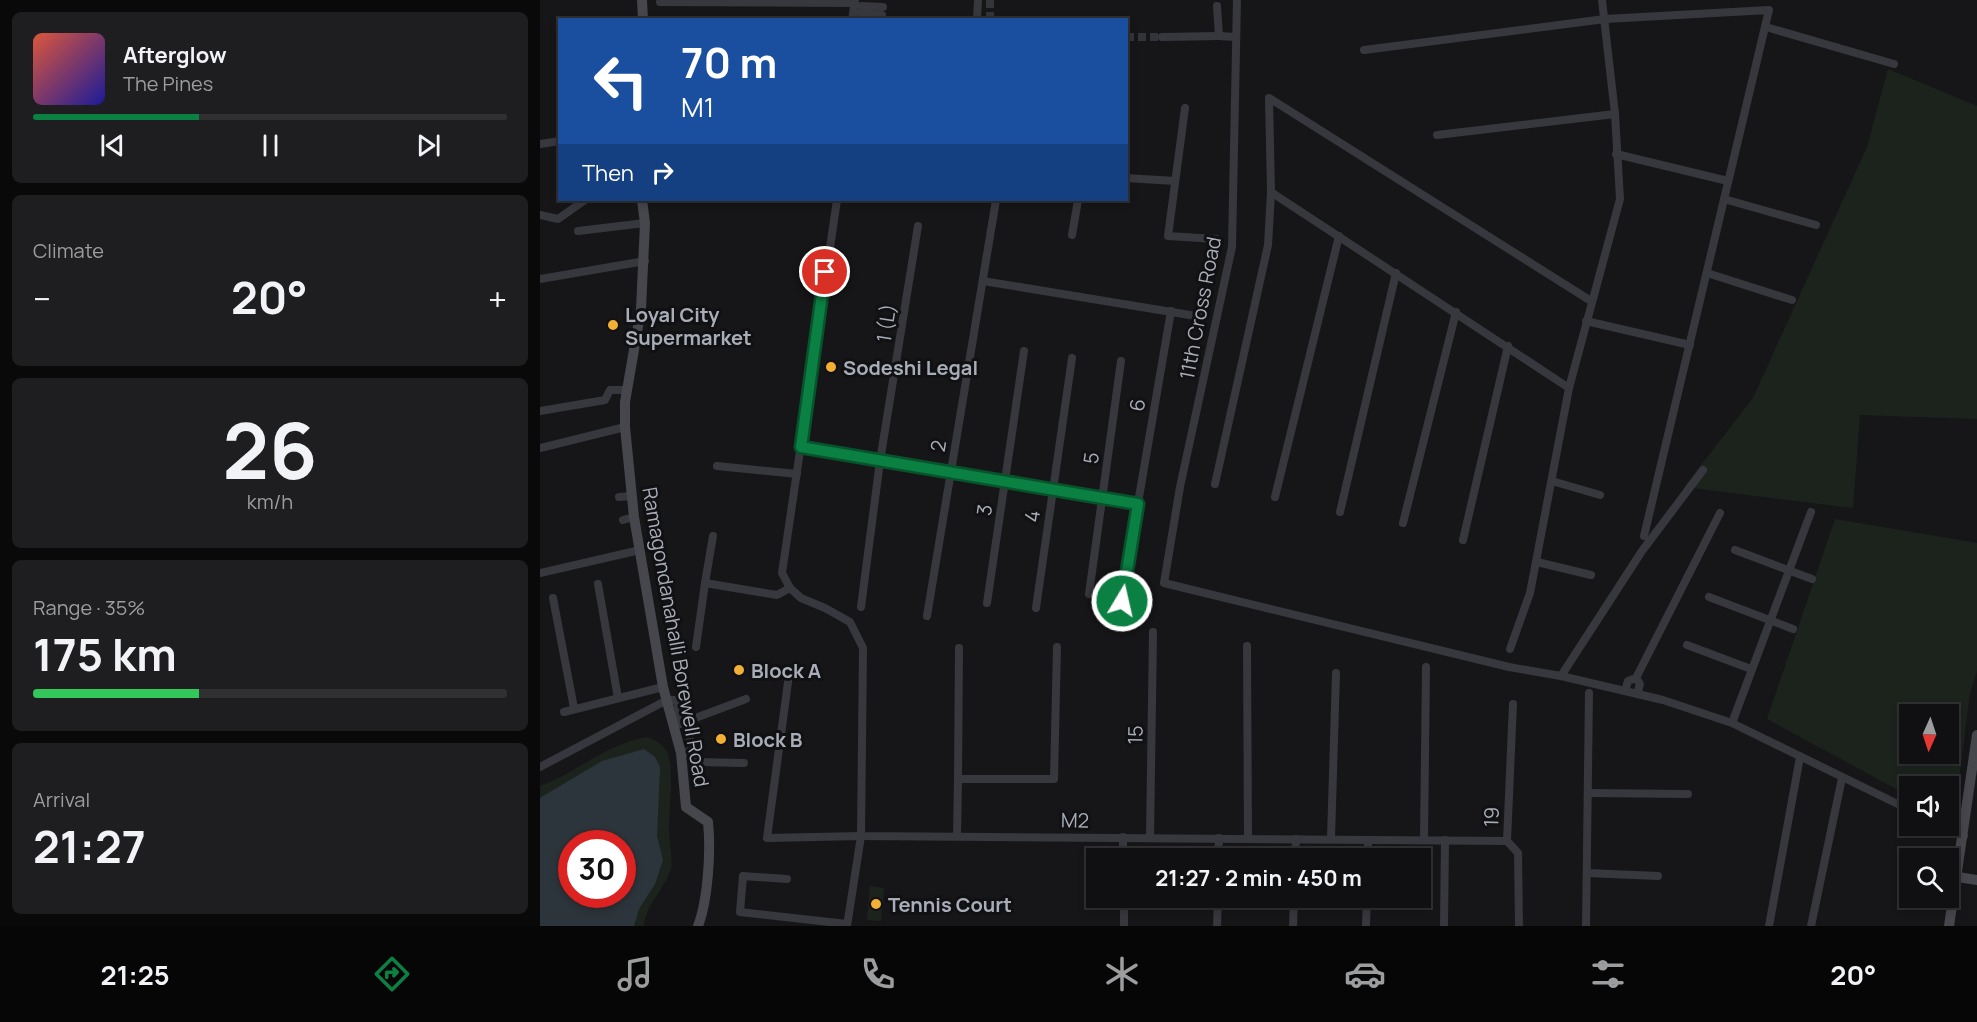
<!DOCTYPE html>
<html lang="en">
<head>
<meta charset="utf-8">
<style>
  :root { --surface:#101012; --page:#1e1e20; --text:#f1f3f6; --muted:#9c9d9f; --line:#303032; --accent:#0b8043 }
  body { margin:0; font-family:Manrope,sans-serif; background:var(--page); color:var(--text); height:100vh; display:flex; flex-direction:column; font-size:22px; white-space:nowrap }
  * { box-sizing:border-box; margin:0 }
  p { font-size:20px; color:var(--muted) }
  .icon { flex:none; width:33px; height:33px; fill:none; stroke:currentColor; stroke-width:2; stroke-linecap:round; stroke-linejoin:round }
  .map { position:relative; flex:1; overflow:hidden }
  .panel { display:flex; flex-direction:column; gap:12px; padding:12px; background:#09090a; width:540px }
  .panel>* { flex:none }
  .top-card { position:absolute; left:18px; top:18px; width:570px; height:183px; border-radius:0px; box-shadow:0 3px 9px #0003,0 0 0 2px var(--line); background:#1a4fa0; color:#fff; overflow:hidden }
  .needle { width:39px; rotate:183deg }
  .fabs { position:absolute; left:1359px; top:704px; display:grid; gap:12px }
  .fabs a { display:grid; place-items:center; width:60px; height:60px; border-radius:0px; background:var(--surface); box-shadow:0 3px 9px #0003,0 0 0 2px var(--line); font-size:30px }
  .speed { position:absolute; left:18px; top:830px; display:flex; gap:12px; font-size:30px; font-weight:700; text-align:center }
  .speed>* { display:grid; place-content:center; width:78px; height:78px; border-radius:50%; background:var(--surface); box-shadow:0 3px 9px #0003,0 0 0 2px var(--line); line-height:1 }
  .speed .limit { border:9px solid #d22; background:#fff; color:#111 }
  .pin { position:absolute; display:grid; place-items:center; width:51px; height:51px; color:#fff; margin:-26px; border:3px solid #fff; border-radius:50%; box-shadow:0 2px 6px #0007 }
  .me { position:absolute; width:66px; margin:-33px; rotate:9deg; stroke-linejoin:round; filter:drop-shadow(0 0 4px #0008) }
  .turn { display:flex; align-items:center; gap:21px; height:126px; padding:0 24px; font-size:27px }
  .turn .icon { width:78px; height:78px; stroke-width:2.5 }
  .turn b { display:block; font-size:42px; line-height:51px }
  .then { display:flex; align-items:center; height:57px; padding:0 24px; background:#0003; gap:12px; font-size:22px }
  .big { font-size:45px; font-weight:700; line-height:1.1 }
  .panel .card { flex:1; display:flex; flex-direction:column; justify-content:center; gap:9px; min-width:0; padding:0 21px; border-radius:9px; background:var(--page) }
  .panel .dial { align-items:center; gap:0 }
  .dial b { font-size:78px; line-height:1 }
  .song { display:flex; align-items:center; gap:18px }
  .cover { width:72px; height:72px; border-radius:9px; background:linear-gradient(135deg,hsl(10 70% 55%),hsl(240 70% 35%)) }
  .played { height:6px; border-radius:3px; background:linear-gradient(90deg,var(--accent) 35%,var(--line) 35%) }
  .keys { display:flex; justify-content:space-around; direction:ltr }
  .heat { display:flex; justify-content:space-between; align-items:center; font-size:33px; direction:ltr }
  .charge { height:9px; border-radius:4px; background:linear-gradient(90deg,#34c759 35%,var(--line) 0) }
  .trip { position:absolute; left:546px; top:848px; width:345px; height:60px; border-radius:0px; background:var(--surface); box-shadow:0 3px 9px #0003,0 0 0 2px var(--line); font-weight:700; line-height:60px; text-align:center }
  .tab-bar { display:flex; height:96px; justify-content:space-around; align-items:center; background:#060607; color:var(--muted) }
  .tab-bar .icon { width:42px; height:42px }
  .tab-bar .current { color:var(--accent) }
  .tab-bar b { font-size:27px; color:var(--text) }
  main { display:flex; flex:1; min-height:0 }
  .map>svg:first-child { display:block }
</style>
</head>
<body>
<main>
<section class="panel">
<div class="card">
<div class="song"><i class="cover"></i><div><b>Afterglow</b><p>The Pines</p></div></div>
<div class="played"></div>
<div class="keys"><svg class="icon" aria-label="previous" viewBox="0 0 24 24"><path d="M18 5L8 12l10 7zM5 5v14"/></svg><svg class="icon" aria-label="pause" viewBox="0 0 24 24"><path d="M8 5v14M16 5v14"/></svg><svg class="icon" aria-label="next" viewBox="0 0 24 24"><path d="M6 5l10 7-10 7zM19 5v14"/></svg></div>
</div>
<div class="card"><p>Climate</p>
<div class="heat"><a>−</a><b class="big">20°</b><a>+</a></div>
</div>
<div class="card dial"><b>26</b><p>km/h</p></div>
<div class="card"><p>Range · 35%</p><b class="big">175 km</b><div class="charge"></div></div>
<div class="card"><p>Arrival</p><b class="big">21:27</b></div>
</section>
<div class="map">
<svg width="1437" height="926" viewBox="0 0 1437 926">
  <rect width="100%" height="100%" fill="#161618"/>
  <g fill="#1c231d" fill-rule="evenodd">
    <path d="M 1348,69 L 1437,106 L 1437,419 L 1320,415 L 1313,508 L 1144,487 L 1213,398 L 1327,147 Z"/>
    <path d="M 1295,519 L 1437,543 L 1437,671 L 1430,693 L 1414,820 L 1409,817 L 1408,786 L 1370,786 L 1369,796 L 1227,719 ZM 1370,714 L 1408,714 L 1408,753 L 1370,753 Z"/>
    <path d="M 107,737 C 114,740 122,743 126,750 C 136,765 128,812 129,832 C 129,843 133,858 131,868 C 125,890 106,903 104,926 L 0,926 L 0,786 C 38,772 66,744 107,737 ZM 32,843 L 82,843 L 82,894 L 32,894 Z"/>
    <path d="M 330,886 L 344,888 L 341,921 L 327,920 Z"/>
  </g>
  <path fill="#2c353c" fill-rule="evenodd" d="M 104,749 L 115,757 L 120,767 L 117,836 L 123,860 L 115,884 L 99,909 L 94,926 L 0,926 L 0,798 L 62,761 ZM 32,843 L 82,843 L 82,894 L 32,894 Z"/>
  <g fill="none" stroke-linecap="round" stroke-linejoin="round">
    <g stroke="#333438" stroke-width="8" stroke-dasharray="8 4" stroke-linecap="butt">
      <path d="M 450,20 L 450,0"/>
      <path d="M 586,37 L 622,37"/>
    </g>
    <g stroke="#37383d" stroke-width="8">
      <path d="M 697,0 L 692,247 L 640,487 L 624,583 L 969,667 L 1021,676 L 1123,700 L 1192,723 L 1370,810"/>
      <path d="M 120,2 L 314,3"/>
      <path d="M 321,6 L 343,7"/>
      <path d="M 677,6 L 679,36 L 696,37"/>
      <path d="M 320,13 L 342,15"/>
      <path d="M 312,20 L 315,0"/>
      <path d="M 437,20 L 438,0"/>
      <path d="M 1226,27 L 1354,64"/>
      <path d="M 622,37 L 679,36"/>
      <path d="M 824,50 L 1065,19 L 1229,10 L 1104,536"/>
      <path d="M 645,108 L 628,236 L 676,239"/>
      <path d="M 897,135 L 1075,114"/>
      <path d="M 0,144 L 20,141"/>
      <path d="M 1076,154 L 1188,181"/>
      <path d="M 586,178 L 635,181"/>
      <path d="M 1184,199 L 1276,225"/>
      <path d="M 297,200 L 242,573 L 250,588 L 261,598 L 285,608 L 310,622 L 323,648 L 321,836 L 967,841"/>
      <path d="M 0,215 L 18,219 L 45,200"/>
      <path d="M 38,231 L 105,223"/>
      <path d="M 532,235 L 538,200"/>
      <path d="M 1167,273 L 1252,300"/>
      <path d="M 0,279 L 105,261"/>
      <path d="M 443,281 L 662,317"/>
      <path d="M 1046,321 L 1150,345"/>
      <path d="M 1029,388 L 731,192 L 729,98 L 1051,301"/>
      <path d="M 0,411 L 65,400 L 70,390 L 87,390"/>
      <path d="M 261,447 L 598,503 L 582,601"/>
      <path d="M 0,448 L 85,427"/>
      <path d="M 177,466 L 257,474"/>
      <path d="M 1012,481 L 1060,495"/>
      <path d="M 675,484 L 728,245 L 731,192"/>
      <path d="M 79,497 L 92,496"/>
      <path d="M 735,497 L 799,236"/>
      <path d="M 598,503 L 631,311"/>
      <path d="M 800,512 L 856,273"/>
      <path d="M 83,520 L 94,517"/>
      <path d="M 863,523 L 916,312"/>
      <path d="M 923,540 L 968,346"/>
      <path d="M 1195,550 L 1272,579"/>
      <path d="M 997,562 L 1051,575"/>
      <path d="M 0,573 L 100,550"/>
      <path d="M 165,583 L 173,536"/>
      <path d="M 58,584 L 78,698"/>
      <path d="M 549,594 L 581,361"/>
      <path d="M 1169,597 L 1253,629"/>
      <path d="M 13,598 L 34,708"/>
      <path d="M 447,603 L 484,351"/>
      <path d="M 321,607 L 340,461 L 378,226"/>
      <path d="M 496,608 L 532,358"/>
      <path d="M 387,616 L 456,200"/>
      <path d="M 1147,645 L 1211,669"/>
      <path d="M 707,646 L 708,839"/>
      <path d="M 156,647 L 165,583 L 237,595 L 250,588"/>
      <path d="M 970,649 L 990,593 L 1029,388 L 1080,199 L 1075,114 L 1062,0"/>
      <path d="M 249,675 L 227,838 L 321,836 L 307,926"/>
      <path d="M 1021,676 L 1102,551 L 1163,470"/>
      <path d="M 1096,678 L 1100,684 L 1097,694"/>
      <path d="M 1085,691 L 1088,681 L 1096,678 L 1180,513"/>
      <path d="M 137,702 L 141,724"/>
      <path d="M 973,704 L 967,841 L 978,853 L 979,926"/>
      <path d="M 24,712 L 123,687"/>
      <path d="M 1192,723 L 1271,512"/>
      <path d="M 134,726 L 206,699"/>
      <path d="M 149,736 L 152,751"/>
      <path d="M 141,753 L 152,751 L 157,762 L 204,763"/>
      <path d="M 0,767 L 127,700 L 143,700"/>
      <path d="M 418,779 L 419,648"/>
      <path d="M 1048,793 L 1148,794"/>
      <path d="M 1401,825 L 1424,836"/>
      <path d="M 417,836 L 418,779 L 514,779 L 517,647"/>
      <path d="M 583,837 L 583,858"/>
      <path d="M 610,838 L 613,632"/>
      <path d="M 791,839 L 796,673"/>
      <path d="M 884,840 L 886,667"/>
      <path d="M 678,858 L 679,838"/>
      <path d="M 755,858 L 756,839"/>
      <path d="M 828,858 L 828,840"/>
      <path d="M 1047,873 L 1118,876"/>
      <path d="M 247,879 L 203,876 L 200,912 L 307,924"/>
      <path d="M 584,897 L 584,926"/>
      <path d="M 677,926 L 678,897"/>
      <path d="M 753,926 L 754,897"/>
      <path d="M 826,926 L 827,897"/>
      <path d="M 904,926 L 905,840"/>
      <path d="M 1046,926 L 1049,693"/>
      <path d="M 1229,926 L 1260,757"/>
      <path d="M 1271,926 L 1302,778"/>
    </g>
    <g stroke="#45474d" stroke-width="10">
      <path d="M 102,0 L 103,20"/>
      <path d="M 102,200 L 105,223 L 101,309 L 85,402 L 85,427 L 94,517 L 123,687 L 141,753 L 146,807 L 168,822 C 171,851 168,900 158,926"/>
      <path d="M 1418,877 L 1437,880"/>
      <path d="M 1409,926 L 1437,735"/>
    </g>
  </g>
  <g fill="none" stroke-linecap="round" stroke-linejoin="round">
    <g stroke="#07532c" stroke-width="15">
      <path id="route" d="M 285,272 L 261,447 L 598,504 L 582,601"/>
    </g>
    <use href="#route" stroke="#0b8043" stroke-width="10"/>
  </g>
  <g fill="#f2b134" stroke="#111113" stroke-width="2">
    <circle cx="73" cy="325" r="6"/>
    <circle cx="291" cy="367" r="6"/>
    <circle cx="199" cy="670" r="6"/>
    <circle cx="181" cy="739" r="6"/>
    <circle cx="336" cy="904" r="6"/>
  </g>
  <g text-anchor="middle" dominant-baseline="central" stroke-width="6" stroke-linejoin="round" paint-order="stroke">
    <g font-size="20" fill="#a8adb8" stroke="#111113">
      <text transform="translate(660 308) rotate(-79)">11th Cross Road</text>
      <text transform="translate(346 323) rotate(-81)">1 (L)</text>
      <text transform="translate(597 405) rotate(-81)">6</text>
      <text transform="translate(398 446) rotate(-81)">2</text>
      <text transform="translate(551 458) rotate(-82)">5</text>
      <text transform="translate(444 510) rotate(-82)">3</text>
      <text transform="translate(492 516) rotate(-82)">4</text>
      <text transform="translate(136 637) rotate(80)">Ramagondanahalli Borewell Road</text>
      <text transform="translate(595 735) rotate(-89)">15</text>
      <text transform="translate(951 817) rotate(-88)">19</text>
      <text transform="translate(535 820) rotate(1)">M2</text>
    </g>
    <g font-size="20" font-weight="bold" fill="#a8adb8" stroke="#111113" text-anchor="start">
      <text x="85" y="314">Loyal City<tspan x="85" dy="23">Supermarket</tspan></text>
      <text x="303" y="367">Sodeshi Legal</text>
      <text x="211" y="670">Block A</text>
      <text x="193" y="739">Block B</text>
      <text x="348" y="904">Tennis Court</text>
    </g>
  </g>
</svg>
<div class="fabs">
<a><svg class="needle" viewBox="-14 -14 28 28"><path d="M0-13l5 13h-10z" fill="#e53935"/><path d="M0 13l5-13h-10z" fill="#9c9d9f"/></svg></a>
<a><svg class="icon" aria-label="sound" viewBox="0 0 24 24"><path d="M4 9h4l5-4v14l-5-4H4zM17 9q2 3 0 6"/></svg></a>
<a><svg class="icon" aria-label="search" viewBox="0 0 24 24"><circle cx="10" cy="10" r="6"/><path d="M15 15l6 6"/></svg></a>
</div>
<div class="speed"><div class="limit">30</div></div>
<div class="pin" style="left:285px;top:272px;background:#d93025"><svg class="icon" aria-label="arrive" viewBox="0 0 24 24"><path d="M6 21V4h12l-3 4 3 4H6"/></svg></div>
<svg class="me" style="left:582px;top:601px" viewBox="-20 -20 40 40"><circle r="17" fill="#0b8043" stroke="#fff" stroke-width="3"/><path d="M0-11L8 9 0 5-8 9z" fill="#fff"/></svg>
<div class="trip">21:27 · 2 min · 450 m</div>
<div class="top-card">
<div class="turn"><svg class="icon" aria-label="left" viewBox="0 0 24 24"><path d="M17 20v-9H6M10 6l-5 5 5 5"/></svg><div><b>70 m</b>M1</div></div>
<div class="then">Then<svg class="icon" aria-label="right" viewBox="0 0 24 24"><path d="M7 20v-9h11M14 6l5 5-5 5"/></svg></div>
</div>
</div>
</main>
<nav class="tab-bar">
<b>21:25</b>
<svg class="icon current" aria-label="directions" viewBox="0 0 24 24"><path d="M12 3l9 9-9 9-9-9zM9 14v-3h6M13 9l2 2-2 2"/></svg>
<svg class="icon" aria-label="music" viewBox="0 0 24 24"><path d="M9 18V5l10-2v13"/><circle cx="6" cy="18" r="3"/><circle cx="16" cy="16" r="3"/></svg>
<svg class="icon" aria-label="phone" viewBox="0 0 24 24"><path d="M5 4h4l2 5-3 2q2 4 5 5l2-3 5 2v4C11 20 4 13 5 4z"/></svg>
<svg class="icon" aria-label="climate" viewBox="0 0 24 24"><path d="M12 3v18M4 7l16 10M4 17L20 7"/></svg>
<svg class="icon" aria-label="car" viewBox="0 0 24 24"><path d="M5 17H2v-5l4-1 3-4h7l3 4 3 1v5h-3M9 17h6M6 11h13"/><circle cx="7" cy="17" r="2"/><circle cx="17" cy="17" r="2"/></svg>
<svg class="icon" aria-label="filters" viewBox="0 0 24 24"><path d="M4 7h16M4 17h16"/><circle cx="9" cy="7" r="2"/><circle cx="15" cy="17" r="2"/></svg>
<b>20°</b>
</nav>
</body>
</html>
